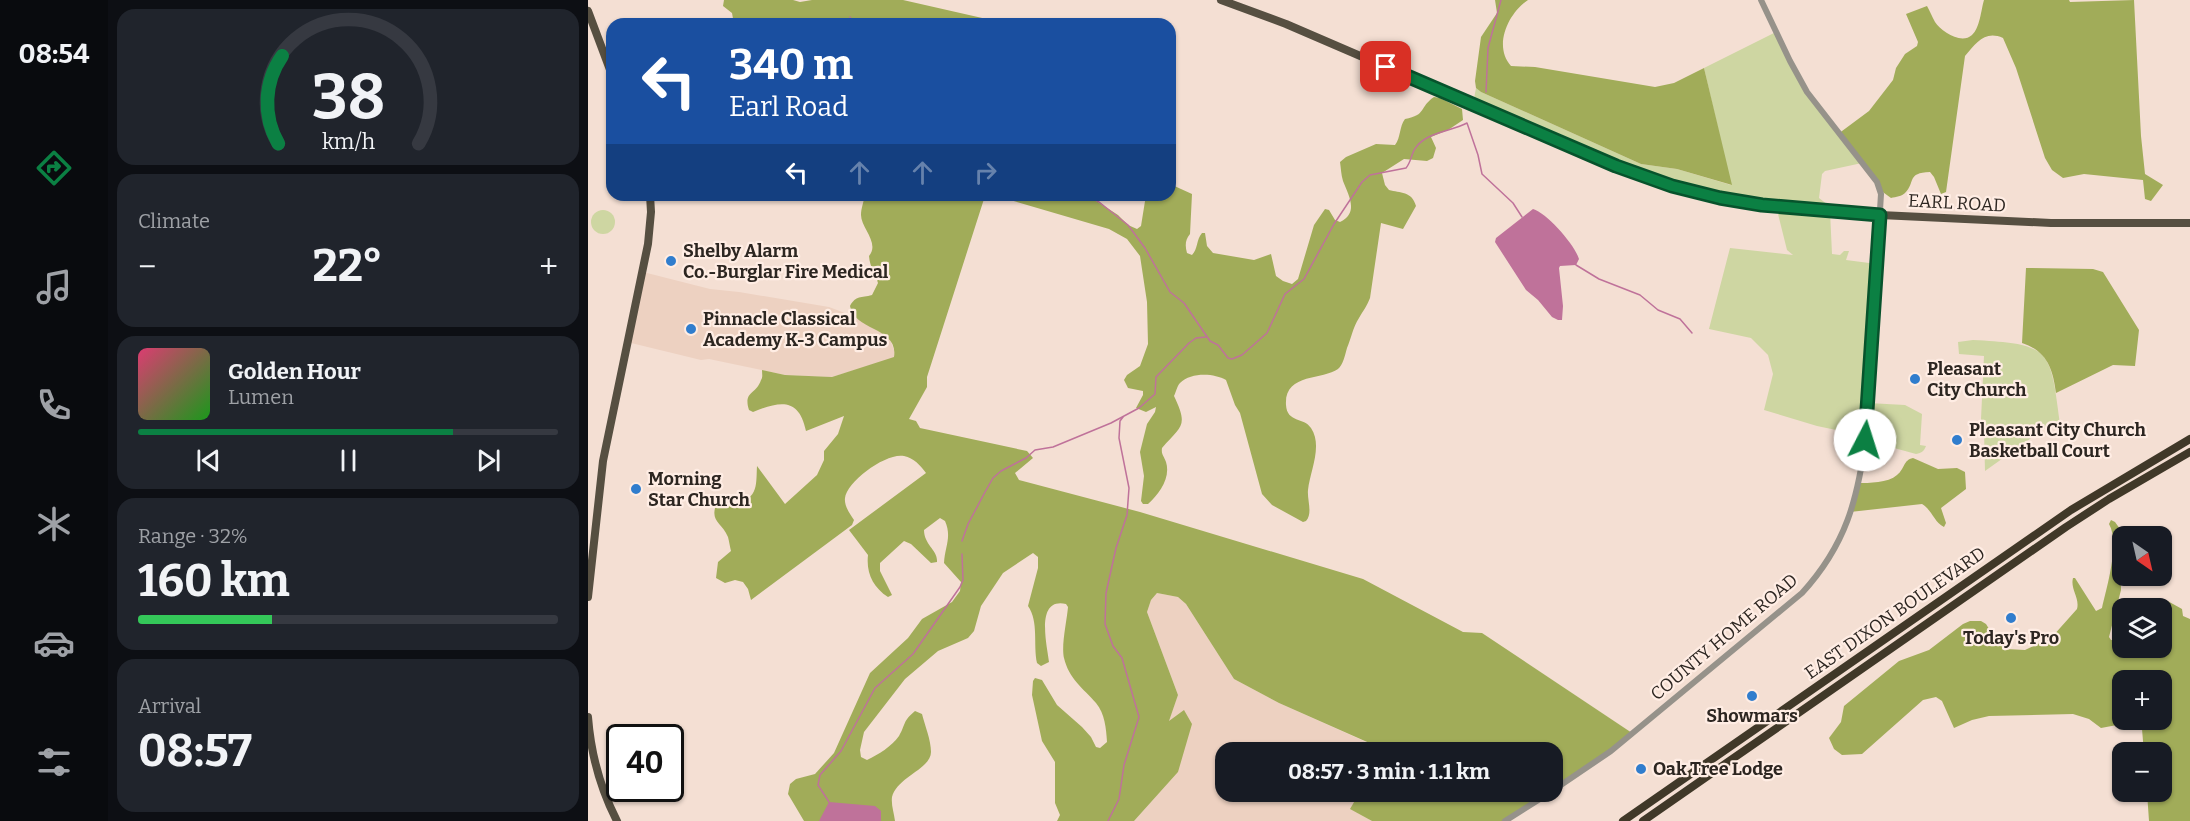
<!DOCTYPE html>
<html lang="en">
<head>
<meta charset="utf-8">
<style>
  :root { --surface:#171b24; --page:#20242c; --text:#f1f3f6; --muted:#9ea1a6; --line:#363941; --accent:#0b8043 }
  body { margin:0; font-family:Bitter,serif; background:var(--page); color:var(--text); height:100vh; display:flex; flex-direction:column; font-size:22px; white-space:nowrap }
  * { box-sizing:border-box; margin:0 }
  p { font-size:20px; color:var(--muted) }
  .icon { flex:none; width:33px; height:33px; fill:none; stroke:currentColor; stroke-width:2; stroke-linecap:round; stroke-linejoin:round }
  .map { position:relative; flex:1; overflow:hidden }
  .side { display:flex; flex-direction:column; gap:9px; padding:9px; background:#0d0f14; width:480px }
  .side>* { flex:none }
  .hud { position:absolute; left:18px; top:18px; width:570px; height:183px; border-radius:18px; box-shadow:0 2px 4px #0004; background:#1a4fa0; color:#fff; overflow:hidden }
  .needle { width:39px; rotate:146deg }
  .fabs { position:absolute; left:1524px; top:526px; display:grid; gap:12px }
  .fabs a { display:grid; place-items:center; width:60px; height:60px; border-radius:12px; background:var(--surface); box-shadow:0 2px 4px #0004; font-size:30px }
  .speed { position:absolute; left:18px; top:724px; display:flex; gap:12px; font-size:30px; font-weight:700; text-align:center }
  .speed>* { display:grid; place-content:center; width:78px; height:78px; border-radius:50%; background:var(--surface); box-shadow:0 2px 4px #0004; line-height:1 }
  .speed .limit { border:3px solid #111; border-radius:9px; background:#fff; color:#111 }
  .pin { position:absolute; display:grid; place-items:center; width:51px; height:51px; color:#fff; margin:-26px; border-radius:12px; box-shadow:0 3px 9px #0006 }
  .me { position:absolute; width:66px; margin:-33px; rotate:5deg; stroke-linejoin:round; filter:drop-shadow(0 0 4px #0008) }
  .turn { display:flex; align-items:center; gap:21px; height:126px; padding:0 24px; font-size:27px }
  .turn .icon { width:78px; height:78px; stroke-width:2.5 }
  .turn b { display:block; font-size:42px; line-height:51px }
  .lanes { display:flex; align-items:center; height:57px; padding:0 24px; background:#0003; justify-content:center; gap:30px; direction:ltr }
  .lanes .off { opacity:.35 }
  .big { font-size:45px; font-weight:700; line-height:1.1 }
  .side .widget { flex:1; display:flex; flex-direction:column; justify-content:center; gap:9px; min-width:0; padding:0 21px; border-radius:18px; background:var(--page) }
  .side .dial { align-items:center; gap:0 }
  .dial svg { height:156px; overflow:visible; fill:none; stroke:var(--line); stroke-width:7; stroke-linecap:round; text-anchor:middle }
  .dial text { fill:var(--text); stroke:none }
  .song { display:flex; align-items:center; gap:18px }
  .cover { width:72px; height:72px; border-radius:9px; background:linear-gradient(135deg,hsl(340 70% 55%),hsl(120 70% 35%)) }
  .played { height:6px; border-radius:3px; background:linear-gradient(90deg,var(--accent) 75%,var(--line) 75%) }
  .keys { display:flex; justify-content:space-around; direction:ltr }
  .heat { display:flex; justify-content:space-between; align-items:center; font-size:33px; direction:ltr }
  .charge { height:9px; border-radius:4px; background:linear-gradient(90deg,#34c759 32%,var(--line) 0) }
  .trip { position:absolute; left:627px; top:742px; width:348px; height:60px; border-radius:18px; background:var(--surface); box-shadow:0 2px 4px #0004; font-weight:700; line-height:60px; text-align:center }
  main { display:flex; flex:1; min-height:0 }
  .dock { display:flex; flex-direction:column; width:108px; justify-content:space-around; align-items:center; background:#090b0e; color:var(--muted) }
  .dock .icon { width:42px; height:42px }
  .dock .on { color:var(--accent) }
  .dock b { font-size:27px; color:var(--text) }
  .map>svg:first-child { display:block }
</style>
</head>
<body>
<main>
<nav class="dock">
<b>08:54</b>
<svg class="icon on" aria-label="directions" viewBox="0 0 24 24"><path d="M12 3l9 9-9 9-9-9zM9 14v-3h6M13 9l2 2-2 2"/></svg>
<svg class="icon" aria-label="music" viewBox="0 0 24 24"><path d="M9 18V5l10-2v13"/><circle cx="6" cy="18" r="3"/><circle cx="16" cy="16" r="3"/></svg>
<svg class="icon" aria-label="phone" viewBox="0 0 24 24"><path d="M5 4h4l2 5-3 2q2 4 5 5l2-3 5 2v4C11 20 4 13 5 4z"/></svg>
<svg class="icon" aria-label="climate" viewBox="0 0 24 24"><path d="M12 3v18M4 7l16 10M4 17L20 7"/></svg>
<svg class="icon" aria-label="car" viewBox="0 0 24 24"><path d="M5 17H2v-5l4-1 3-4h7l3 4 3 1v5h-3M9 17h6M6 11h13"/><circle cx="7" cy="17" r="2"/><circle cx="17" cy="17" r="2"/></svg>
<svg class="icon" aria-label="filters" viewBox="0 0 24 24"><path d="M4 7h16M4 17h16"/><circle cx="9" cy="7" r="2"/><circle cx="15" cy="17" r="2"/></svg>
</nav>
<section class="side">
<div class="widget dial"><svg viewBox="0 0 100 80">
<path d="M14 69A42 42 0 1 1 86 69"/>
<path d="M14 69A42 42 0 0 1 16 24" stroke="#0b8043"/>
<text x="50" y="56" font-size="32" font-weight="700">38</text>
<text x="50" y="72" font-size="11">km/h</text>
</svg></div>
<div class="widget"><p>Climate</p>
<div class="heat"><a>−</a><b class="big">22°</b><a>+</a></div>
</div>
<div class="widget">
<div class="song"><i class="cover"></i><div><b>Golden Hour</b><p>Lumen</p></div></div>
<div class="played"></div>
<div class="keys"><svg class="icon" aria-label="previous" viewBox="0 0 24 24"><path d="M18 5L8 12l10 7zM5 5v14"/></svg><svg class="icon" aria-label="pause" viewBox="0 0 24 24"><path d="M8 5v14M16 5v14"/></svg><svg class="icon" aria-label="next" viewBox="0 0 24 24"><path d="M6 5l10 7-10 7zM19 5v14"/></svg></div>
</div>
<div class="widget"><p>Range · 32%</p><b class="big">160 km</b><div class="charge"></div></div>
<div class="widget"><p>Arrival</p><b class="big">08:57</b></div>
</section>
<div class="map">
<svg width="1602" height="821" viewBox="0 0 1602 821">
  <rect width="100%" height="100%" fill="#f4dfd3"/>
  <g fill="#edd1c1">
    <path d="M 55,272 L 122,289 L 151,292 L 241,307 L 265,316 L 301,337 L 307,353 L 306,358 L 244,377 L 197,375 L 121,359 L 113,360 L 39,342 Z"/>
    <path d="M 569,593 L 590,597 L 598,604 L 646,679 L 691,703 L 796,750 L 794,753 L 638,753 L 638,792 L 772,792 L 763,809 L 784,821 L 546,821 L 590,772 L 580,723 L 590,695 L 559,612 L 563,600 Z"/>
  </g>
  <g fill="#ced6a2">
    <path d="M 1188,32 L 1210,77 L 1274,163 L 1237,171 L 1234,174 L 1231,198 L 1240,205 L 1242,211 L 1244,254 L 1252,255 L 1256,251 L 1261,251 L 1258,260 L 1289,264 L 1280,403 L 1317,405 L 1334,414 L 1332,445 L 1338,446 C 1336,451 1334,453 1328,454 L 1277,440 L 1277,436 L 1229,426 L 1176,410 L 1185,374 L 1180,355 L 1163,338 L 1121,329 L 1142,248 L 1205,255 L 1199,250 L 1188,206 L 1084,186 L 885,104 L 888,88 L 893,92 L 1053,164 L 1089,169 L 1143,185 L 1116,68 Z"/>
    <circle cx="15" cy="222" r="12"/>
    <path d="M 1385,340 C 1464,344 1462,349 1472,424 L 1456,429 L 1397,471 L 1396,431 L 1393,419 L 1396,356 L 1371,354 L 1370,342 Z"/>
  </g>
  <g fill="#a1ac59" fill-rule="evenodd">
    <path d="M 136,0 L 205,0 L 212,2 L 224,0 L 315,0 L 403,20 L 410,24 L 209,24 L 199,19 L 183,24 L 146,24 L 144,13 L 135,6 Z"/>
    <path d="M 907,0 L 940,0 C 920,13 905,46 923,66 L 947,67 L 1067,87 L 1086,83 L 1116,68 L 1144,185 L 1089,169 L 1053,164 L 893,92 L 888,88 L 887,81 L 893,37 L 909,13 Z"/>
    <path d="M 1396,0 L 1481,0 L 1482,2 L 1546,0 L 1553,136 L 1557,174 L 1575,185 L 1563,201 L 1557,199 L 1555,180 L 1496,174 L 1475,178 L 1464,170 L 1457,158 L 1428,68 L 1415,38 C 1397,30 1388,43 1377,56 L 1358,192 L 1353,194 L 1346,177 L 1342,172 C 1318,173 1328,182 1317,193 C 1314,196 1308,197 1303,198 L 1292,190 L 1250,134 L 1281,111 L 1305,80 L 1308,68 L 1317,54 L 1329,46 L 1330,42 L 1318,14 L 1339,6 C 1342,11 1344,17 1347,22 C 1353,31 1373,45 1384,35 C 1392,28 1393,10 1396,0 Z"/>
    <path d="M 846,97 L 852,98 L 874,109 L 875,120 L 860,130 L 843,137 L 848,148 L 845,158 L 839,161 L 816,159 L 794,173 L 797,185 L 801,190 C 812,193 824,191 828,206 L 815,229 L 793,223 L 782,298 C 779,306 775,311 771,318 C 765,327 763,339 759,348 C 757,355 755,365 750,369 C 735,380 696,373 698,405 C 699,423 716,417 723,428 C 735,446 722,471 720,490 C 719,500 725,513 718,521 L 715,522 L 684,505 L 674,494 L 652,413 L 647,405 L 638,380 C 626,373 603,372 592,383 C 589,386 588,392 586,396 C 601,427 593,426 574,448 C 573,455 576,456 578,462 C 583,478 571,494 560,504 L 555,504 L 553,501 L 556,476 L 552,452 L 559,424 L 567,412 L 568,407 L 558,412 L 548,408 L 555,395 L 555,391 L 540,388 L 536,380 L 539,375 L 552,366 L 560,344 L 559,302 L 552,256 L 539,239 L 521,229 L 405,195 L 396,199 L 339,377 L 339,387 L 321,419 L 328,421 L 332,428 L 439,451 L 445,458 L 427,473 L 431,480 L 552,512 L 775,579 L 875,632 L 894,633 L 1044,733 L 965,791 L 964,753 L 794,753 L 795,749 L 691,703 L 646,679 L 598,604 L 590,597 L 569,593 L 563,600 L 559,612 L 590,695 L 581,721 L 596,710 L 604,724 L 590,772 L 546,821 L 469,821 L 472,815 L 467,803 L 467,762 L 454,741 L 444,695 L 445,681 L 447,678 L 454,680 L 469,705 L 494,727 L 503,737 L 508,747 L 512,748 L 519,742 C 518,728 517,714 508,703 C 495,688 481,679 476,658 C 473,646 479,620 480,607 L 478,604 C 447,597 459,645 461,662 L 453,666 L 449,663 C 445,644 451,622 440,606 L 450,568 L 450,557 L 445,553 L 415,573 L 393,606 L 386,631 L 380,638 L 350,651 L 317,679 L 276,732 L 272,750 L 273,757 L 279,760 C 291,754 303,747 311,736 C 318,724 314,722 327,711 L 334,714 C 337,726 343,740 343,752 C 343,769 309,777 304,797 C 303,805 306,813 307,821 L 216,821 L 200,794 L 202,784 L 208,779 L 227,774 L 246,753 L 282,673 L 320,638 L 334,619 L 364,602 L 372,591 L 373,582 L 356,563 C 357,546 364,537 357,521 L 352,518 L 336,530 C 336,545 350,550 349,562 L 343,563 L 323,544 L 316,541 L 292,563 L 292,571 L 304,595 L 300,597 C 285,587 278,573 280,555 L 261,530 L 338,473 C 332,465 326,458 316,456 C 299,452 259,481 257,498 C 256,506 262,514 266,520 L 264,525 L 163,600 L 160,589 L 155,582 L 147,580 L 137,583 L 128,578 L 130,562 L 143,551 C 142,547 141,541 140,537 C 133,521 121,522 129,502 C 137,500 141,503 148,502 C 171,500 168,482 169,466 L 197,504 L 229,475 L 236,460 L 236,451 L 250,434 L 256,416 L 218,431 C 211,397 192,401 165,412 L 161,410 C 155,391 168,395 173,380 C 175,377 174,374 174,370 L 197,375 L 244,377 L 306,357 C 311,327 266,331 262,306 C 268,295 273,298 284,295 L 290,283 C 287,272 282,268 281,256 C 292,243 273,228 273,215 C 273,208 276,201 277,195 L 499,195 L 530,215 L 540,225 L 549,229 L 553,226 L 558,195 L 582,195 L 582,184 L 604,194 L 602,234 C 597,240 597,246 599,253 L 604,255 C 610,249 608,240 614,233 L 617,233 L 619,246 L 625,253 L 666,260 L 683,254 L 688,276 L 695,281 L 704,284 L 710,279 L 726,225 L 737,209 L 741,210 L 747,220 L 752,222 C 771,213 761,196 755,181 C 753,175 753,168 752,162 L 758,157 L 788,144 L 807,145 C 813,137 811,127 817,119 C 839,115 831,107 846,97 Z"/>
    <path d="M 1438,268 L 1505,269 L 1515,272 L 1551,330 L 1547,366 L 1525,365 L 1468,393 C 1465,369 1459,351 1434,343 Z"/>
    <path d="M 1325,458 L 1350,469 L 1369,468 L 1377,472 L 1378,489 L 1353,508 L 1358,523 L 1356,527 C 1346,522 1344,510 1334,504 L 1262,512 L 1270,483 C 1281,483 1300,483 1309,475 C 1317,469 1315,460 1325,458 Z"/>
    <path d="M 1523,520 L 1527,522 L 1532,529 L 1533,590 L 1521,637 L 1523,640 L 1534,641 L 1534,648 L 1574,648 L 1574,609 L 1565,609 L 1576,599 L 1594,609 L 1595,616 L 1602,619 L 1602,821 L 1561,821 L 1559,792 L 1574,792 L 1574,753 L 1556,753 L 1554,729 L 1545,722 L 1513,728 L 1501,719 L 1485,714 L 1401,716 L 1384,720 L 1366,728 L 1354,701 L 1348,697 L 1335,700 L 1274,754 L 1254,755 L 1246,749 L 1241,738 L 1253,722 L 1256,706 L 1311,661 L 1341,650 L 1375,624 L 1382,621 L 1393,621 L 1398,624 L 1409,642 L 1418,649 L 1437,650 L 1464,637 L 1489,609 C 1492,598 1482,589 1485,578 L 1487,578 L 1508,611 L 1514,608 C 1519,586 1532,543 1521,524 ZM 1534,681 L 1574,681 L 1574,720 L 1534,720 Z"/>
    <path d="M 772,792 L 963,792 L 917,821 L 784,821 L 762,809 Z"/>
  </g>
  <g fill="#bf729a">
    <path d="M 945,209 C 959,213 987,245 991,259 L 988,265 L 972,266 L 971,268 L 975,306 L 974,320 L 970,320 L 964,317 L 950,300 L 938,290 L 907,242 L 908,238 Z"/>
    <path d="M 241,802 L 287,806 L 293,811 L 293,821 L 231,821 Z"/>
  </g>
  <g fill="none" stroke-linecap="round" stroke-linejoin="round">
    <g stroke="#bf729a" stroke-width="1.5">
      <path d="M 262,17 L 266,24"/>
      <path d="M 898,92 L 900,48 L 913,0"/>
      <path d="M 498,195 L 511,202 L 540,225 L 557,248 L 582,292 L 596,303 L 622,341 L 630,345 L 640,358 L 644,359 L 654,355 L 679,333 L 697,294 L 716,279 L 746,224 L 774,182 L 782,175 L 818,168 C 824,161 823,152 829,146 C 840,132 864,131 879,123 L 890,155 L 894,174 L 925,203 L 934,217"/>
      <path d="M 988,265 L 1011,279 L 1052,295 L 1070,310 L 1092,319 L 1104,333"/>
      <path d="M 374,541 L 380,524 L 397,492 L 405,478 L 413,471 L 438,458 L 447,450 L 465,447 L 523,423 L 551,408 L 567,394 L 568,377 L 601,343 L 608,338 L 618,337"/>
      <path d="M 241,802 L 230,785 L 232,775 L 253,751 L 287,688 L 325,654 L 372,587 L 375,580 L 374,554"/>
      <path d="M 520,821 L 531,799 L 536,765 L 551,717 L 534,658 L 525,646 L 517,624 L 518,593 L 528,548 L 539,515 L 541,488 L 531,438 L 532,421 L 535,417"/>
    </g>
    <g stroke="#96928a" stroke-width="6">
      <path d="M 964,791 L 1023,751 L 1214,593 C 1258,545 1270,499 1278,436 L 1293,194 L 1289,182 L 1219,92 L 1202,61 L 1173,0"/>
      <path d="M 917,821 L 963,792"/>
    </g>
    <g stroke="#564f41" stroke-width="8">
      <path d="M 633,0 L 698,24 L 1028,166 L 1106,192 L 1174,205 L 1292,215 L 1463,223 L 1602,223"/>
      <path d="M 0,11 L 24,75"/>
      <path d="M 0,597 L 15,461 L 60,244 L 63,212 L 62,195"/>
      <path d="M 0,717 C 3,755 12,788 29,821"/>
    </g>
    <g stroke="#403828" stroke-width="8">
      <path d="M 1035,821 L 1483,510 L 1602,439"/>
      <path d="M 1055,821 L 1478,527 L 1521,499 L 1602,452"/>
    </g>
  </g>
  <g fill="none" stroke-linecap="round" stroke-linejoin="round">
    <g stroke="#07532c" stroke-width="15">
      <path id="route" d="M 798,67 L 1028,166 L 1084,186 L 1132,198 L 1174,205 L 1292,215 L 1277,440"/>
    </g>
    <use href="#route" stroke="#0b8043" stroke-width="10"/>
  </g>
  <g fill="#307dcd" stroke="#ffede4" stroke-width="2">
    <circle cx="83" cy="261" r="6"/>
    <circle cx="103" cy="329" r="6"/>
    <circle cx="1327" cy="379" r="6"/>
    <circle cx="1369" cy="440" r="6"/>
    <circle cx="48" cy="489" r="6"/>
    <circle cx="1423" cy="618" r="6"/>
    <circle cx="1164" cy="696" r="6"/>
    <circle cx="1053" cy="769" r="6"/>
  </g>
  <g text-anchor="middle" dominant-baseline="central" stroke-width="4.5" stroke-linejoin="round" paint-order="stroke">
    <g font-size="18" fill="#2d2621" stroke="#ffede4">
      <text transform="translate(1369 203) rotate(3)">EARL ROAD</text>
      <text transform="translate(1307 613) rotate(-35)">EAST DIXON BOULEVARD</text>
      <text transform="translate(1136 637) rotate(-40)">COUNTY HOME ROAD</text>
    </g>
    <g font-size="18" font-weight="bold" fill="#2d2621" stroke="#ffede4" text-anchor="start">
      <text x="95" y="251">Shelby Alarm<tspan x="95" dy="21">Co.-Burglar Fire Medical</tspan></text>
      <text x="115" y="319">Pinnacle Classical<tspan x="115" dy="21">Academy K-3 Campus</tspan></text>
      <text x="1339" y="369">Pleasant<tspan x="1339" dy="21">City Church</tspan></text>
      <text x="1381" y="430">Pleasant City Church<tspan x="1381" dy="21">Basketball Court</tspan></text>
      <text x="60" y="479">Morning<tspan x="60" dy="21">Star Church</tspan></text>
      <text x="1423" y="638" text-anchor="middle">Today's Pro</text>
      <text x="1164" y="716" text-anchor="middle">Showmars</text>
      <text x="1065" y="769">Oak Tree Lodge</text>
    </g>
  </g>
</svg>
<div class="fabs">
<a><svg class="needle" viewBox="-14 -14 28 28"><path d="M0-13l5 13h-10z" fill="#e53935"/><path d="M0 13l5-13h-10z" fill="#9ea1a6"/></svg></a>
<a><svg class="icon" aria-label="layers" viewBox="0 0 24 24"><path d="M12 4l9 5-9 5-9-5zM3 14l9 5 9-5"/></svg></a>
<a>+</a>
<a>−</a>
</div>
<div class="speed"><div class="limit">40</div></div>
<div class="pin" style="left:798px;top:67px;background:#d93025"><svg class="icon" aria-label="arrive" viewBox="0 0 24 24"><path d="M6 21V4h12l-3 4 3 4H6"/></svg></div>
<svg class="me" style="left:1277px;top:440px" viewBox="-20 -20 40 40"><circle r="19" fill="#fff"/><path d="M0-13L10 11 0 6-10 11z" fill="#0b8043"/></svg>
<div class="trip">08:57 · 3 min · 1.1 km</div>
<div class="hud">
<div class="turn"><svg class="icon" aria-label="left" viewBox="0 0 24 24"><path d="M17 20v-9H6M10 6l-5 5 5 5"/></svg><div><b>340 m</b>Earl Road</div></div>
<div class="lanes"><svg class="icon" aria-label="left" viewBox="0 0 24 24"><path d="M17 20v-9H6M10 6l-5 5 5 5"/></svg><svg class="icon off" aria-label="ahead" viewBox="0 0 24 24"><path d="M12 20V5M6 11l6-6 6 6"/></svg><svg class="icon off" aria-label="ahead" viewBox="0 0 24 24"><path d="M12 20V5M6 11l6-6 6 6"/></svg><svg class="icon off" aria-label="right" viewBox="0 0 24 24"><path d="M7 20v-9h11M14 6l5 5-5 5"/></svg></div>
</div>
</div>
</main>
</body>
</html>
